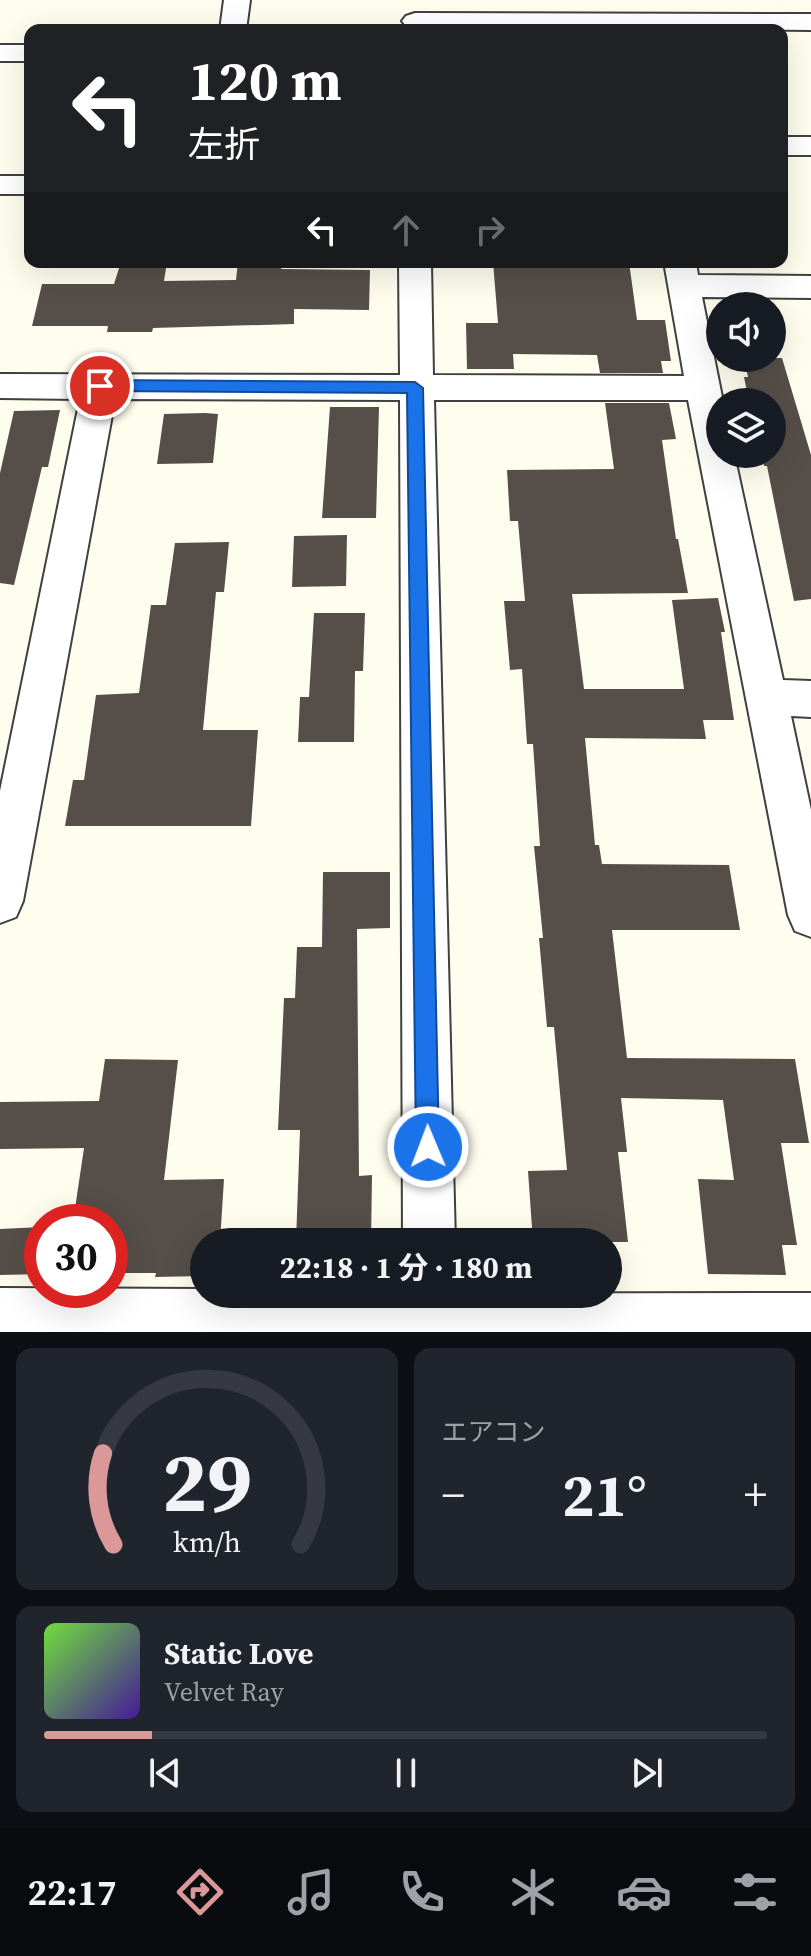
<!DOCTYPE html>
<html lang="ja">
<head>
<meta charset="utf-8">
<style>
  :root { --surface:#171b24; --page:#20242c; --text:#f1f3f6; --muted:#9ea1a6; --line:#363941; --accent:#da9898 }
  body { margin:0; font-family:"Source Serif 4","Noto Sans JP",serif; background:var(--page); color:var(--text); height:100vh; display:flex; flex-direction:column; font-size:30px; white-space:nowrap }
  * { box-sizing:border-box; margin:0 }
  p { font-size:26px; color:var(--muted) }
  .icon { flex:none; width:44px; height:44px; fill:none; stroke:currentColor; stroke-width:2; stroke-linecap:round; stroke-linejoin:round }
  .map { position:relative; height:1332px; overflow:hidden }
  .side { display:flex; flex-direction:column; gap:16px; padding:16px; background:#0d0f14; flex:1 }
  .side>* { flex:none }
  .hud { position:absolute; left:24px; top:24px; width:764px; height:244px; border-radius:16px; box-shadow:0 8px 32px #0002; background:#202124; color:#fff; overflow:hidden }
  .controls { position:absolute; left:706px; top:292px; display:grid; gap:16px }
  .controls a { display:grid; place-items:center; width:80px; height:80px; border-radius:50%; background:var(--surface); box-shadow:0 8px 32px #0002; font-size:40px }
  .speed { position:absolute; left:24px; top:1204px; display:flex; gap:16px; font-size:40px; font-weight:700; text-align:center }
  .speed>* { display:grid; place-content:center; width:104px; height:104px; border-radius:50%; background:var(--surface); box-shadow:0 8px 32px #0002; line-height:1 }
  .speed .limit { border:12px solid #d22; background:#fff; color:#111 }
  .pin { position:absolute; display:grid; place-items:center; width:68px; height:68px; color:#fff; margin:-34px; border:4px solid #fff; border-radius:50%; box-shadow:0 2px 8px #0007 }
  .me { position:absolute; width:88px; margin:-44px; rotate:359deg; stroke-linejoin:round; filter:drop-shadow(0 0 6px #0008) }
  .turn { display:flex; align-items:center; gap:28px; height:168px; padding:0 32px; font-size:36px }
  .turn .icon { width:104px; height:104px; stroke-width:2.5 }
  .turn b { display:block; font-size:56px; line-height:68px }
  .lanes { display:flex; align-items:center; height:76px; padding:0 32px; background:#0003; justify-content:center; gap:40px; direction:ltr }
  .lanes .off { opacity:.35 }
  .big { font-size:60px; font-weight:700; line-height:1.1 }
  .side .widget { flex:1; display:flex; flex-direction:column; justify-content:center; gap:12px; min-width:0; padding:0 28px; border-radius:16px; background:var(--page) }
  .side .dial { align-items:center; gap:0 }
  .dial svg { height:208px; overflow:visible; fill:none; stroke:var(--line); stroke-width:7; stroke-linecap:round; text-anchor:middle }
  .dial text { fill:var(--text); stroke:none }
  .song { display:flex; align-items:center; gap:24px }
  .cover { width:96px; height:96px; border-radius:12px; background:linear-gradient(135deg,hsl(100 70% 55%),hsl(260 70% 35%)) }
  .played { height:8px; border-radius:4px; background:linear-gradient(90deg,var(--accent) 15%,var(--line) 15%) }
  .keys { display:flex; justify-content:space-around; direction:ltr }
  .heat { display:flex; justify-content:space-between; align-items:center; font-size:44px; direction:ltr }
  .side .tiles { flex:1; display:grid; gap:16px; grid-template-columns:1fr 1fr }
  .widget:last-child { grid-column:span 2 }
  .trip { position:absolute; left:190px; top:1228px; width:432px; height:80px; border-radius:40px; background:var(--surface); box-shadow:0 8px 32px #0002; font-weight:700; line-height:80px; text-align:center }
  .menu { display:flex; height:128px; justify-content:space-around; align-items:center; background:#090b0e; color:var(--muted) }
  .menu .icon { width:56px; height:56px }
  .menu .current { color:var(--accent) }
  .menu b { font-size:36px; color:var(--text) }
  .map>svg:first-child { display:block }
</style>
</head>
<body>
<div class="map">
<svg width="811" height="1332" viewBox="0 0 811 1332">
  <rect width="100%" height="100%" fill="#fffdee"/>
  <g fill="#564f49">
    <path d="M 121,262 L 167,262 L 164,281 L 236,280 L 238,262 L 282,262 L 281,269 L 370,270 L 369,310 L 294,309 L 294,324 L 153,328 L 152,332 L 107,332 L 108,326 L 32,326 L 42,284 L 114,284 Z"/>
    <path d="M 493,262 L 629,262 L 637,320 L 665,320 L 671,361 L 661,361 L 663,373 L 600,373 L 597,355 L 513,354 L 514,369 L 467,369 L 466,323 L 498,323 Z"/>
    <path d="M 744,358 L 782,358 L 811,455 L 811,599 L 794,601 L 767,466 L 764,466 L 762,454 L 772,454 L 772,402 L 749,402 L 744,377 L 748,377 Z"/>
    <path d="M 605,403 L 669,403 L 676,439 L 662,440 L 676,539 L 678,539 L 688,593 L 572,594 L 584,689 L 684,689 L 672,600 L 718,598 L 725,632 L 721,632 L 734,720 L 703,720 L 706,739 L 585,738 L 595,845 L 599,845 L 602,864 L 729,865 L 740,930 L 612,930 L 627,1058 L 795,1059 L 809,1143 L 781,1143 L 797,1245 L 782,1245 L 786,1275 L 708,1274 L 698,1179 L 734,1180 L 723,1100 L 621,1098 L 627,1152 L 618,1152 L 628,1242 L 533,1242 L 528,1171 L 567,1170 L 554,1027 L 547,1027 L 539,938 L 543,938 L 534,846 L 540,846 L 533,744 L 527,744 L 522,669 L 510,670 L 504,601 L 525,601 L 518,521 L 510,521 L 507,470 L 614,469 Z"/>
    <path d="M 330,407 L 379,407 L 376,518 L 322,518 Z"/>
    <path d="M 60,410 L 48,467 L 42,467 L 14,585 L 0,583 L 0,473 L 14,411 Z"/>
    <path d="M 205,413 L 218,414 L 213,463 L 157,464 L 164,414 Z"/>
    <path d="M 347,535 L 346,586 L 292,587 L 294,536 Z"/>
    <path d="M 229,542 L 224,592 L 216,592 L 203,730 L 258,730 L 251,826 L 65,826 L 73,780 L 84,780 L 96,695 L 139,693 L 151,605 L 166,605 L 175,543 Z"/>
    <path d="M 314,613 L 365,613 L 363,671 L 355,671 L 354,742 L 298,742 L 300,697 L 309,697 Z"/>
    <path d="M 323,872 L 390,872 L 390,928 L 357,929 L 359,1176 L 372,1175 L 371,1242 L 296,1242 L 300,1130 L 278,1130 L 284,998 L 295,998 L 297,947 L 322,947 Z"/>
    <path d="M 105,1059 L 178,1060 L 164,1180 L 224,1179 L 220,1242 L 204,1242 L 204,1276 L 155,1277 L 156,1273 L 110,1273 L 110,1222 L 73,1222 L 84,1148 L 0,1149 L 0,1102 L 99,1101 Z"/>
    <path d="M 42,1227 L 42,1274 L 0,1275 L 0,1229 Z"/>
  </g>
  <g fill="none" stroke-linecap="round" stroke-linejoin="round">
    <g stroke="#404040" stroke-width="4">
      <g id="street">
        <path d="M 224,0 L 250,0 L 246,30 L 220,30 Z"/>
        <path d="M 415,13 L 811,14 L 811,30 L 406,26 L 402,21 L 406,16 Z"/>
        <rect x="0" y="45" width="30" height="16"/>
        <rect x="782" y="137" width="29" height="18"/>
        <rect x="0" y="176" width="30" height="18"/>
        <path d="M 399,262 L 431,262 L 433,375 L 684,376 L 664,262 L 696,262 L 698,275 L 811,276 L 811,298 L 702,297 L 723,402 L 720,402 L 720,454 L 734,454 L 783,680 L 811,681 L 811,717 L 791,716 L 811,810 L 811,937 L 795,931 L 788,915 L 688,400 L 434,400 L 455,1242 L 403,1242 L 400,400 L 115,399 L 23,901 L 16,917 L 0,923 L 0,791 L 80,399 L 0,398 L 0,374 L 400,375 Z"/>
        <path d="M 0,1288 L 204,1289 L 204,1294 L 811,1293 L 811,1332 L 0,1332 Z"/>
      </g>
    </g>
    <use href="#street" fill="#fff" fill-rule="evenodd"/>
  </g>
  <path fill="#1a73e8" stroke="#114b97" stroke-width="2" d="M 100,380 L 415,382 L 423,388 L 439,1147 L 436,1155 L 428,1159 L 420,1155 L 416,1147 L 407,393 L 100,391 L 93,386 Z"/>
</svg>
<div class="controls">
<a><svg class="icon" aria-label="sound" viewBox="0 0 24 24"><path d="M4 9h4l5-4v14l-5-4H4zM17 9q2 3 0 6"/></svg></a>
<a><svg class="icon" aria-label="layers" viewBox="0 0 24 24"><path d="M12 4l9 5-9 5-9-5zM3 14l9 5 9-5"/></svg></a>
</div>
<div class="speed"><div class="limit">30</div></div>
<div class="pin" style="left:100px;top:386px;background:#d93025"><svg class="icon" aria-label="arrive" viewBox="0 0 24 24"><path d="M6 21V4h12l-3 4 3 4H6"/></svg></div>
<svg class="me" style="left:428px;top:1147px" viewBox="-20 -20 40 40"><circle r="17" fill="#1a73e8" stroke="#fff" stroke-width="3"/><path d="M0-11L8 9 0 5-8 9z" fill="#fff"/></svg>
<div class="trip">22:18 · 1 分 · 180 m</div>
<div class="hud">
<div class="turn"><svg class="icon" aria-label="left" viewBox="0 0 24 24"><path d="M17 20v-9H6M10 6l-5 5 5 5"/></svg><div><b>120 m</b>左折</div></div>
<div class="lanes"><svg class="icon" aria-label="left" viewBox="0 0 24 24"><path d="M17 20v-9H6M10 6l-5 5 5 5"/></svg><svg class="icon off" aria-label="ahead" viewBox="0 0 24 24"><path d="M12 20V5M6 11l6-6 6 6"/></svg><svg class="icon off" aria-label="right" viewBox="0 0 24 24"><path d="M7 20v-9h11M14 6l5 5-5 5"/></svg></div>
</div>
</div>
<section class="side">
<div class="tiles">
<div class="widget dial"><svg viewBox="0 0 100 80">
<path d="M14 69A42 42 0 1 1 86 69"/>
<path d="M14 69A42 42 0 0 1 10 34" stroke="#da9898"/>
<text x="50" y="56" font-size="32" font-weight="700">29</text>
<text x="50" y="72" font-size="11">km/h</text>
</svg></div>
<div class="widget"><p>エアコン</p>
<div class="heat"><a>−</a><b class="big">21°</b><a>+</a></div>
</div>
<div class="widget">
<div class="song"><i class="cover"></i><div><b>Static Love</b><p>Velvet Ray</p></div></div>
<div class="played"></div>
<div class="keys"><svg class="icon" aria-label="previous" viewBox="0 0 24 24"><path d="M18 5L8 12l10 7zM5 5v14"/></svg><svg class="icon" aria-label="pause" viewBox="0 0 24 24"><path d="M8 5v14M16 5v14"/></svg><svg class="icon" aria-label="next" viewBox="0 0 24 24"><path d="M6 5l10 7-10 7zM19 5v14"/></svg></div>
</div>
</div>
</section>
<nav class="menu">
<b>22:17</b>
<svg class="icon current" aria-label="directions" viewBox="0 0 24 24"><path d="M12 3l9 9-9 9-9-9zM9 14v-3h6M13 9l2 2-2 2"/></svg>
<svg class="icon" aria-label="music" viewBox="0 0 24 24"><path d="M9 18V5l10-2v13"/><circle cx="6" cy="18" r="3"/><circle cx="16" cy="16" r="3"/></svg>
<svg class="icon" aria-label="phone" viewBox="0 0 24 24"><path d="M5 4h4l2 5-3 2q2 4 5 5l2-3 5 2v4C11 20 4 13 5 4z"/></svg>
<svg class="icon" aria-label="climate" viewBox="0 0 24 24"><path d="M12 3v18M4 7l16 10M4 17L20 7"/></svg>
<svg class="icon" aria-label="car" viewBox="0 0 24 24"><path d="M5 17H2v-5l4-1 3-4h7l3 4 3 1v5h-3M9 17h6M6 11h13"/><circle cx="7" cy="17" r="2"/><circle cx="17" cy="17" r="2"/></svg>
<svg class="icon" aria-label="filters" viewBox="0 0 24 24"><path d="M4 7h16M4 17h16"/><circle cx="9" cy="7" r="2"/><circle cx="15" cy="17" r="2"/></svg>
</nav>
</body>
</html>
